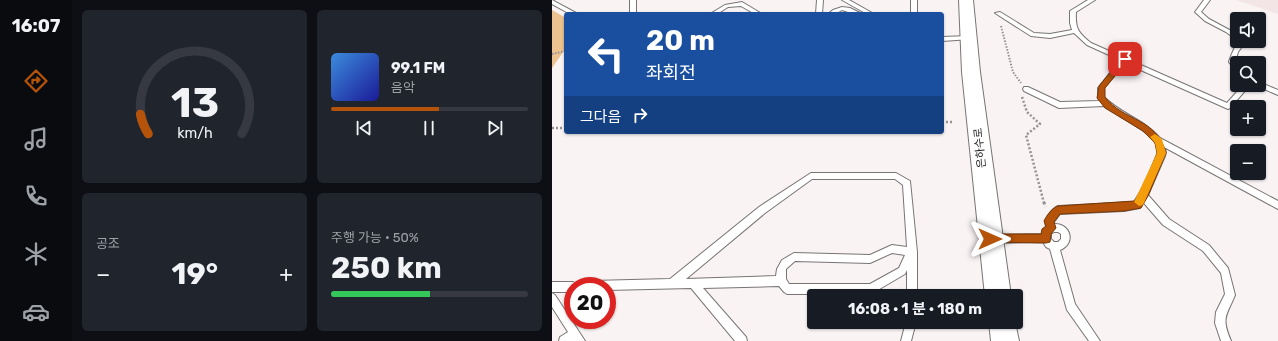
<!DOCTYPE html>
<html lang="ko">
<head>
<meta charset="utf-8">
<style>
  :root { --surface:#171b24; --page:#20242c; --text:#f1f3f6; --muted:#9ea1a6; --line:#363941; --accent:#b45309 }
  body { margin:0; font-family:Rubik,"Noto Sans KR",sans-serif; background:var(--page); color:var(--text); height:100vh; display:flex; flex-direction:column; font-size:15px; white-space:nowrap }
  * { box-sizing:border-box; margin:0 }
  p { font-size:13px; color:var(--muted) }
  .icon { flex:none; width:22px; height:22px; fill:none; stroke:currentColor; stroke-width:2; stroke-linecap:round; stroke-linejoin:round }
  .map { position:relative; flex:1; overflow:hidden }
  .sheet { display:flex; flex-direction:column; gap:10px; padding:10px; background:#0d0f14; width:480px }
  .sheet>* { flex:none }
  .hud { position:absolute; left:12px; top:12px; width:380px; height:122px; border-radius:4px; box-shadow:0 1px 3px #0004; background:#1a4fa0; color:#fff; overflow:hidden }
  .tools { position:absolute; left:678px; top:12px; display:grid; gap:8px }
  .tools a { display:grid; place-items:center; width:36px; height:36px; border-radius:4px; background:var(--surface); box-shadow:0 1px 3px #0004; font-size:20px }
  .speed { position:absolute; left:12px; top:277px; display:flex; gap:8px; font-size:20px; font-weight:700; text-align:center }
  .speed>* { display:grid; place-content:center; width:52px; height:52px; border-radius:50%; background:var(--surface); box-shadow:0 1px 3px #0004; line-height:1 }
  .speed .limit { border:6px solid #d22; background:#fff; color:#111 }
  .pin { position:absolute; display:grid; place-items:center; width:34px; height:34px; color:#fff; margin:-17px; border-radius:8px; box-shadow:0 2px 6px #0006 }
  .me { position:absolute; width:44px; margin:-22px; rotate:90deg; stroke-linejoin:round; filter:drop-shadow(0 0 3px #0008) }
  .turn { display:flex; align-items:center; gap:14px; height:84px; padding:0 16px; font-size:18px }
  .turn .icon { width:52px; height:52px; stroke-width:2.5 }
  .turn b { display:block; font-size:28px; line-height:34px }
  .then { display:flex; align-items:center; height:38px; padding:0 16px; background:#0003; gap:8px; font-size:15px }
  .big { font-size:30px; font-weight:700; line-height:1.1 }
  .sheet .tile { flex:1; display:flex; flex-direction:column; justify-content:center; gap:6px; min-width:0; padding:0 14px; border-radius:6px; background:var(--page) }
  .sheet .dial { align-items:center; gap:0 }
  .dial svg { height:104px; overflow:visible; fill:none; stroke:var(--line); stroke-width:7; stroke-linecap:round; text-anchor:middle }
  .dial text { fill:var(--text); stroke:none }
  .song { display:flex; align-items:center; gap:12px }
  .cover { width:48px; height:48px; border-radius:6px; background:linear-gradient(135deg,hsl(210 70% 55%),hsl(240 70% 35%)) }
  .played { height:4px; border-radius:2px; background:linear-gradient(90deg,var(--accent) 55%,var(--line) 55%) }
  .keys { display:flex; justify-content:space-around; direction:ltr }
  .heat { display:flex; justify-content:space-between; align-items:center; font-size:22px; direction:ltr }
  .charge { height:6px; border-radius:3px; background:linear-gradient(90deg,#34c759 50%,var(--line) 0) }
  .sheet .tiles { flex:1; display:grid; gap:10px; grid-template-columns:repeat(2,1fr) }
  .trip { position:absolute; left:255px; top:289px; width:216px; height:40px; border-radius:4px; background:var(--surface); box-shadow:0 1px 3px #0004; font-weight:700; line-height:40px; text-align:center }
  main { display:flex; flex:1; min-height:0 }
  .tabs { display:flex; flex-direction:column; width:72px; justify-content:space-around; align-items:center; background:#090b0e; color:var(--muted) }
  .tabs .icon { width:28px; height:28px }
  .tabs .active { color:var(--accent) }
  .tabs b { font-size:18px; color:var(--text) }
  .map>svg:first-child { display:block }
</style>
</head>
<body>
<main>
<nav class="tabs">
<b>16:07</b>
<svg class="icon active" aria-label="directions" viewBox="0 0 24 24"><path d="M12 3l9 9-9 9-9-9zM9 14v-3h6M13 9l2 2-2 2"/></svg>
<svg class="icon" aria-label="music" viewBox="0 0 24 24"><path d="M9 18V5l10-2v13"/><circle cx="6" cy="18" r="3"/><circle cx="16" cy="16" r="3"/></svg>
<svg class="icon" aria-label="phone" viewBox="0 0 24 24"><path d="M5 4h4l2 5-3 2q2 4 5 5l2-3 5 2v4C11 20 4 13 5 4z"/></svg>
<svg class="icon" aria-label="climate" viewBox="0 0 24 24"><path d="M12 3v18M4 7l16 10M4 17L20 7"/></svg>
<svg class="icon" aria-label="car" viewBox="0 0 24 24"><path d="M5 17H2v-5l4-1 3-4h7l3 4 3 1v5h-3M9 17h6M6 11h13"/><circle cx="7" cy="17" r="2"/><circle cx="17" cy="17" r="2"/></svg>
</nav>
<section class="sheet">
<div class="tiles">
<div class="tile dial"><svg viewBox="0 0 100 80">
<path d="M14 69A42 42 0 1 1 86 69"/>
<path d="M14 69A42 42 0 0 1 8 54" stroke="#b45309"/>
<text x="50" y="56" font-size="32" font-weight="700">13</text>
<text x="50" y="72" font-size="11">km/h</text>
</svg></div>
<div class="tile">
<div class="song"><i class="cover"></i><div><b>99.1 FM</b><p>음악</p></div></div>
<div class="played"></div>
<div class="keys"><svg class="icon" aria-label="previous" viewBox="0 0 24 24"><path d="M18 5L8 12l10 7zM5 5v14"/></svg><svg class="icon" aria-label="pause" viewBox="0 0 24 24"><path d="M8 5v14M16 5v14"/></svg><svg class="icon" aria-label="next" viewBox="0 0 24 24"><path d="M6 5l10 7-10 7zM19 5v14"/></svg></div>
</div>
<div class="tile"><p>공조</p>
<div class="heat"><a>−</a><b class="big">19°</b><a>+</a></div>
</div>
<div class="tile"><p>주행 가능 · 50%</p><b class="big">250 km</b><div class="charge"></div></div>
</div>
</section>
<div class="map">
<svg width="726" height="341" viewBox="0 0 726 341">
  <rect width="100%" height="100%" fill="#f9f3f4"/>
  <path fill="#f3e4e6" d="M 684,0 L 726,0 L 726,14 Z"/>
  <path fill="#ecc290" d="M 0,10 L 14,18 L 14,48 L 0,68 Z"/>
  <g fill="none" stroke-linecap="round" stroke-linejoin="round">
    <g stroke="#797474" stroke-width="2">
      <g id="service">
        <path d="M 0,0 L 24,13 L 25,14 L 18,14 L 0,4 Z"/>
        <path d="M 78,0 L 84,0 L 84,12 L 86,14 L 78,13 Z"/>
        <path d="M 265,0 L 271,0 L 270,14 L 264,14 Z"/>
        <path d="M 290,0 L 297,0 L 322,14 L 315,14 Z"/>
        <rect x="359" y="0" width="6" height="14"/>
        <path d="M 536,0 L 543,0 L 524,12 C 523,28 526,33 539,43 L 675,103 L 691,85 L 698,85 L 678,108 L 676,109 L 573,63 L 552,88 L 552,97 C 569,114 593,120 608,138 L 726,201 L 726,209 L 612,147 L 614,152 L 613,156 L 596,195 L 617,219 L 657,245 L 676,268 L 683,295 C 674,317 669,317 679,341 L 669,341 L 663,323 L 664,312 L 673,294 L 669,273 L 651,251 L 611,225 L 591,202 L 588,208 L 572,211 L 508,214 L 502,222 L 502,224 C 519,223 524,244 508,250 L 523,304 L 548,341 L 537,341 L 515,310 L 498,249 L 494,247 L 491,242 L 441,243 L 438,242 L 437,239 L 438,236 L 441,235 L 490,234 L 494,227 L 493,221 C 495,216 501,208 506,206 L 582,202 L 591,187 L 606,154 L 604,144 L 599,137 L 590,130 L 552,106 L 507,108 L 472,91 L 471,89 L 472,87 L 476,87 L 508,102 L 548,101 L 546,98 L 546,88 L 568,60 L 535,45 L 522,33 L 498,38 L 479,36 L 443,13 L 448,12 L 482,33 L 498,34 L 520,30 L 518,23 L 518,11 ZM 502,232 L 506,232 L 509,234 L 509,239 L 506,242 L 502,242 L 499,239 L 499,234 Z"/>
        <path d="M 652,0 L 658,0 L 649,12 L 657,19 L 683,33 L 685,35 L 685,41 L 690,41 L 691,45 L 686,52 L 683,62 L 685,63 L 685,69 L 683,69 L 677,62 C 679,54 684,47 685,40 L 674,32 L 653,21 L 643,12 Z"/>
        <path d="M 190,2 L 210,14 L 203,14 L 189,6 L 176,7 L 165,14 L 158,14 L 173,5 Z"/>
        <path d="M 290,7 L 298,8 L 310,14 L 302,14 L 290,10 L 283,14 L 276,14 L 281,10 Z"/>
        <path d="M 417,36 L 419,37 L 419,39 L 390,41 L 390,37 Z"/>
        <path d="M 707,82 L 726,90 L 726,95 L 705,86 L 707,85 Z"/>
        <path d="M 259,173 L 344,173 L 358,181 L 365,252 L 365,296 L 355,296 L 355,270 L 353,274 L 319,294 L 235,294 L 232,292 L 227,286 L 151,288 L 194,337 L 195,341 L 183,341 L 139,288 L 55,290 L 55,286 L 35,286 L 37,283 L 40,281 L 118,279 L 207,207 ZM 260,179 L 343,179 L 351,185 L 355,247 L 340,245 L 318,255 L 242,253 L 230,260 L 225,269 L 224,276 L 134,279 L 213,213 ZM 340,253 L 353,255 L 347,268 L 318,284 L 237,284 L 234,279 L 234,269 L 243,261 L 318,263 Z"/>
        <path d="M 0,282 L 21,282 L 24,284 L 25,286 L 21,286 L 21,292 L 0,292 Z"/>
        <path d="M 0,293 L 3,295 L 33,341 L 7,341 L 8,337 L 16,332 L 0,307 Z"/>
        <path d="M 354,322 L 364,322 L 359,341 L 349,341 Z"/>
      </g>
    </g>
    <g stroke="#797474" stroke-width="2">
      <g id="tertiary">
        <path d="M 407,0 L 421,0 L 428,72 L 459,296 L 433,296 L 410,72 Z"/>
        <path d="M 437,322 L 463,322 L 467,341 L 439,341 Z"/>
      </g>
    </g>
    <g stroke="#969293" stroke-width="2" stroke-dasharray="1.5 1.5" stroke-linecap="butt">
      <path d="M 449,26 L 461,72 L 469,83"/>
      <path d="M 0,54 L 14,51"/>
    </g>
    <g stroke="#969293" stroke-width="2.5" stroke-dasharray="2 2" stroke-linecap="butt">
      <path d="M 470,97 L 475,112 L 488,124 L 474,135 L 492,203"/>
      <path d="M 390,122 L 400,122"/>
      <path d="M 0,128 L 14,128"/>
    </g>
    <path stroke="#969293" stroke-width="3" stroke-dasharray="2.5 2.5" stroke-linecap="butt" d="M 492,202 L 493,207"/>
    <use href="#service" fill="#fff" fill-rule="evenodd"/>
    <use href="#tertiary" fill="#fff" fill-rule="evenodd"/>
  </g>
  <path fill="#b45309" stroke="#753606" d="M 571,57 L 577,59 L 553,88 L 553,97 C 572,122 604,117 614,153 L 596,196 L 589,208 L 572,211 L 508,214 L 502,222 L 504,228 L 499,234 L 498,242 L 494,243 L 434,242 L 433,239 L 434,235 L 438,234 L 489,234 L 490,229 L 494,226 L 492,221 C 495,215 500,208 506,206 L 582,201 L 588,194 L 605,153 L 603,143 L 591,131 L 553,108 L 545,98 L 547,86 Z"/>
  <path fill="#f59e0b" d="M 603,134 L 610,139 L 614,153 L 591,205 L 587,206 L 582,202 L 605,153 L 603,143 L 598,137 Z"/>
  <g text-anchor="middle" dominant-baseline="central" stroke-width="3" stroke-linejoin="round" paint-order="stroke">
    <g font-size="11" fill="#1a1819" stroke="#fff">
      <text transform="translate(428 148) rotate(-96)">은하수로</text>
    </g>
  </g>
</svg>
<div class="tools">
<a><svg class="icon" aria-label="sound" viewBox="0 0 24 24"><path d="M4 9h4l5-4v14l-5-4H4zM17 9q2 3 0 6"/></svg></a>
<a><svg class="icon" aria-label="search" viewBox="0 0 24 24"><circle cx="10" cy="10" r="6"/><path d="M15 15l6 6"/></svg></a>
<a>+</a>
<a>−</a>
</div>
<div class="speed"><div class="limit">20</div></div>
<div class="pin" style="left:573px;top:59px;background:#d93025"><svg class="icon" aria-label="arrive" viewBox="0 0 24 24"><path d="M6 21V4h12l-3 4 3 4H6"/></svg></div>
<svg class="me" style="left:438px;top:239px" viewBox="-20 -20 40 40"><path d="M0-17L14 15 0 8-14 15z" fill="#b45309" stroke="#fff" stroke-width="4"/></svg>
<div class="trip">16:08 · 1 분 · 180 m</div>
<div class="hud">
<div class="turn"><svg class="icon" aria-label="left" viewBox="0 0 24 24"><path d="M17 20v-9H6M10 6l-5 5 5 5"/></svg><div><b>20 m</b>좌회전</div></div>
<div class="then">그다음<svg class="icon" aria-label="right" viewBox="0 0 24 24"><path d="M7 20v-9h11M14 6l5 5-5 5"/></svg></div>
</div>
</div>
</main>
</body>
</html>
